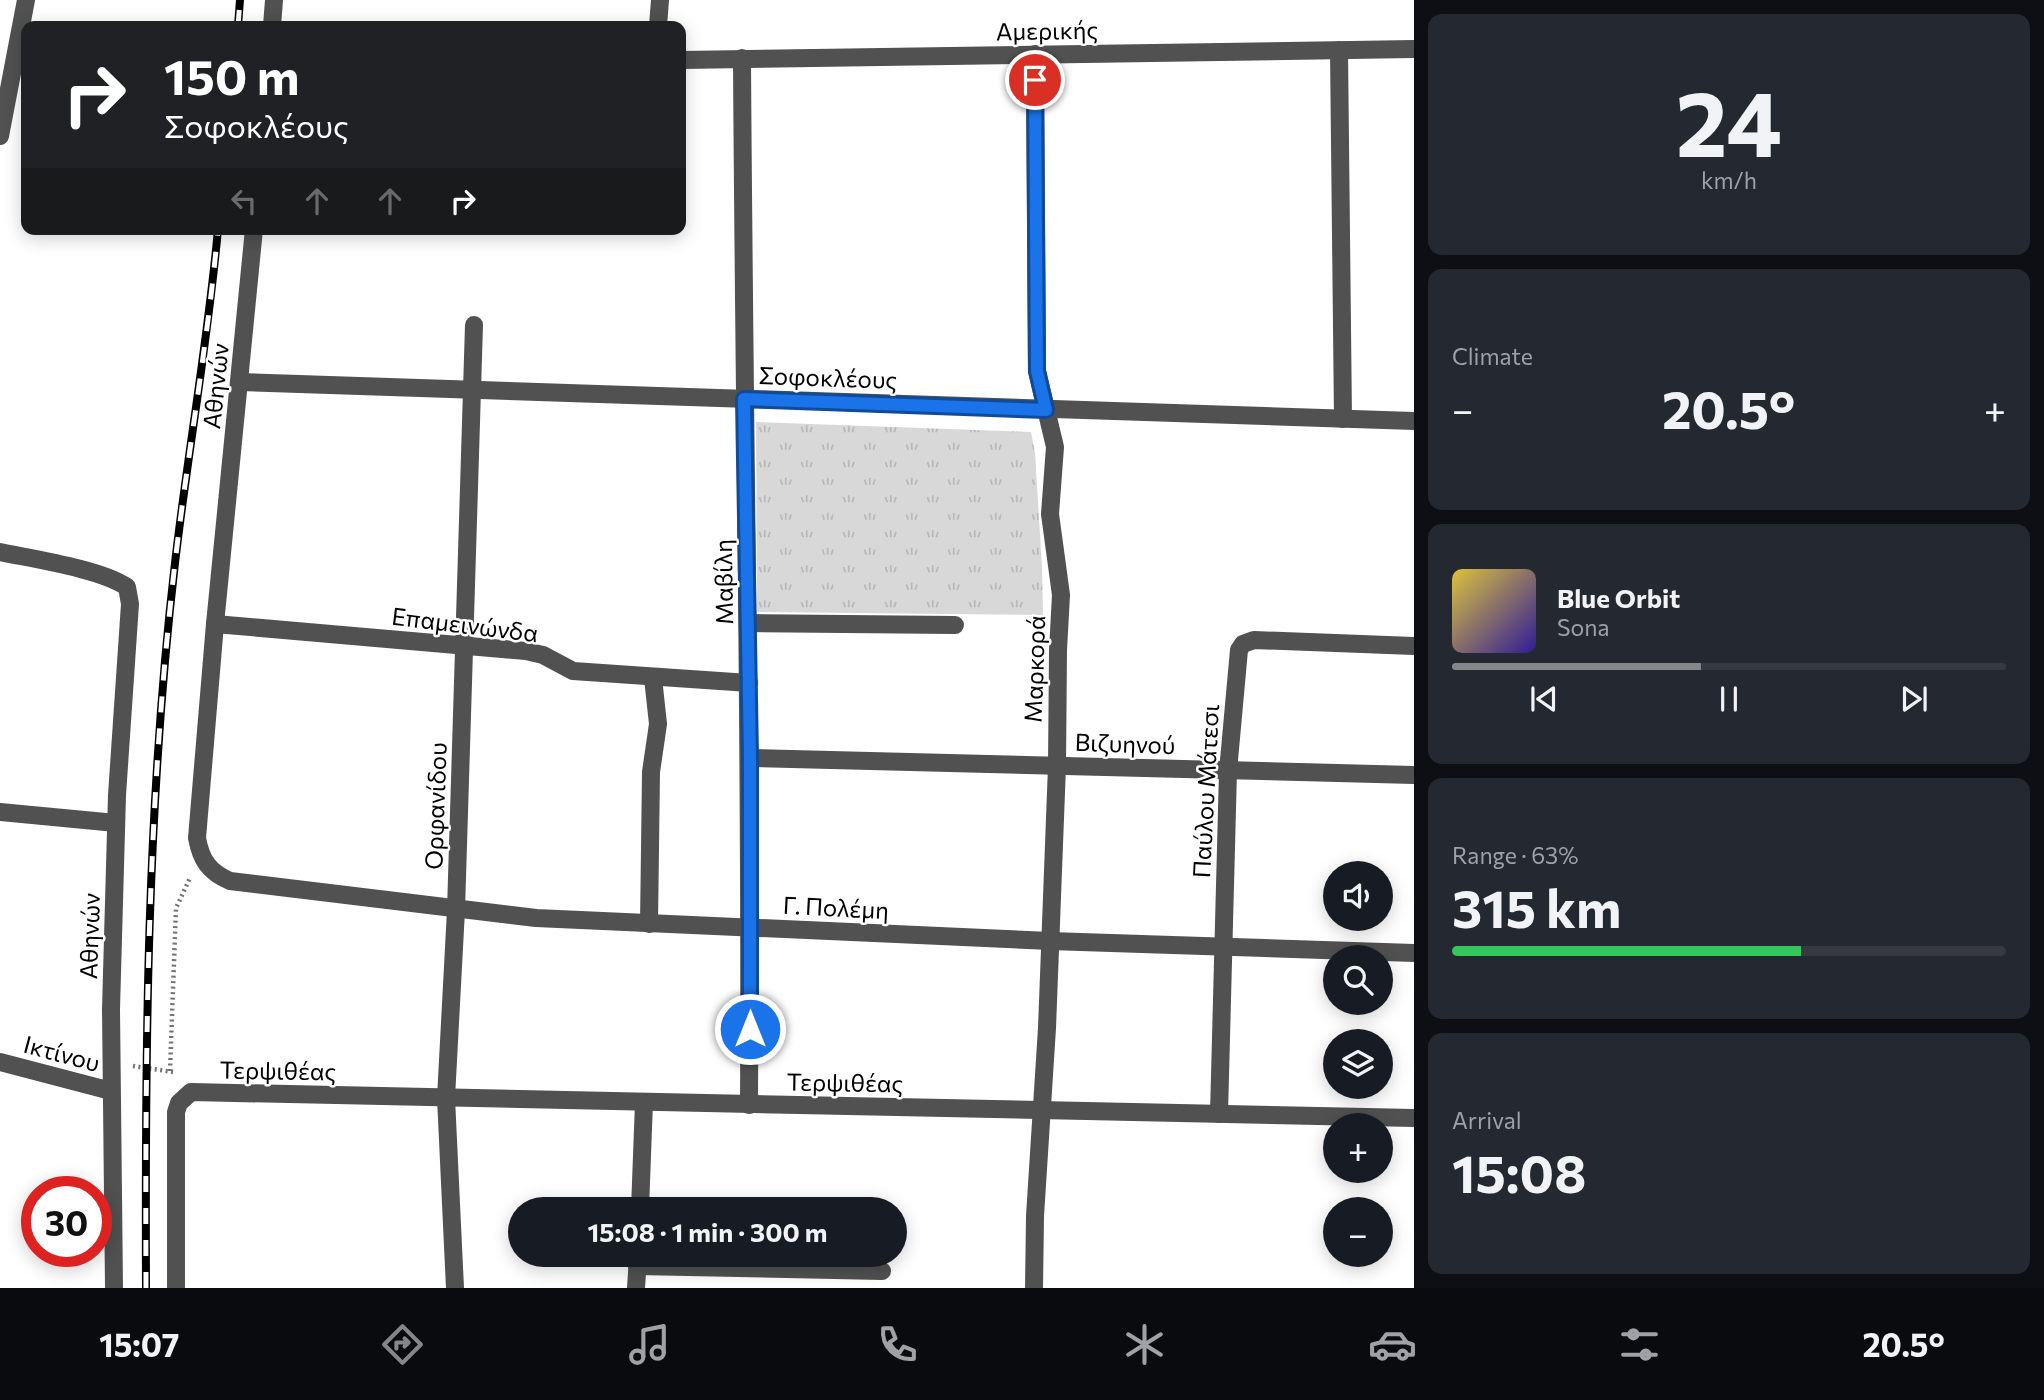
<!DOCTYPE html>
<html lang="en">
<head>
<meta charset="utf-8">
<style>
  :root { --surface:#171b24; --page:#242831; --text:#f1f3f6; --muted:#9ea1a6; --line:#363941; --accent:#858687 }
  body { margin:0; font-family:Commissioner,sans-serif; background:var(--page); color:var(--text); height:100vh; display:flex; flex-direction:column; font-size:26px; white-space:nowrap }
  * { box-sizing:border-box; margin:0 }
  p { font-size:23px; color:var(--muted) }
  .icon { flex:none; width:38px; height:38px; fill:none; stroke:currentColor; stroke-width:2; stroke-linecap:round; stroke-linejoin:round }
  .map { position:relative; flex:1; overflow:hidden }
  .sheet { display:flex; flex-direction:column; gap:14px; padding:14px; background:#0d0f14; width:630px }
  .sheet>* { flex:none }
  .banner { position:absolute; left:21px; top:21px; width:665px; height:214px; border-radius:14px; box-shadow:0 4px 18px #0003; background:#202124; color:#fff; overflow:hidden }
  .tools { position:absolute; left:1323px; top:861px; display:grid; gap:14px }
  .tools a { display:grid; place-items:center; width:70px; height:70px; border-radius:50%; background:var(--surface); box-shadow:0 4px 18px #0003; font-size:35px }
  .speed { position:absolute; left:21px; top:1176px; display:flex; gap:14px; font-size:35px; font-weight:700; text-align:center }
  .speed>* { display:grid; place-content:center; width:91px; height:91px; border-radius:50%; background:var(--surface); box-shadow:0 4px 18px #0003; line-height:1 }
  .speed .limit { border:10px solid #d22; background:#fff; color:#111 }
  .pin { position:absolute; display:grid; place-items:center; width:60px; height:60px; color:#fff; margin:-30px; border:4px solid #fff; border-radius:50%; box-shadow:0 2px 7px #0007 }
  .me { position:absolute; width:77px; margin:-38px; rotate:0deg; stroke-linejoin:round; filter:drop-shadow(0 0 5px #0008) }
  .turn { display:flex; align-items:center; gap:24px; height:147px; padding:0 28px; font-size:32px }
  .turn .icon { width:91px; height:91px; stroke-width:2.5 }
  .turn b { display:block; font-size:49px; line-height:60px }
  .lanes { display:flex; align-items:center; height:66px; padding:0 28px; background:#0003; justify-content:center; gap:35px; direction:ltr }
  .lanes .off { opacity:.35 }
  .big { font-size:52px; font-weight:700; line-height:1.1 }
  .sheet .tile { flex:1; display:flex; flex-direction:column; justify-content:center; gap:10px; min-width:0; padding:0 24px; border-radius:14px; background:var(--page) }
  .sheet .dial { align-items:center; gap:0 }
  .dial b { font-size:91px; line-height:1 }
  .song { display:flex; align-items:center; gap:21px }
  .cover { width:84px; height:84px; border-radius:10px; background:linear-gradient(135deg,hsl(50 70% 55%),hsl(250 70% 35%)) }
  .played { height:7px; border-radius:4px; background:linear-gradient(90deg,var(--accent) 45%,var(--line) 45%) }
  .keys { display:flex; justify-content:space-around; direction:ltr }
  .heat { display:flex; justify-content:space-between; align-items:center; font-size:38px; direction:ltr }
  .charge { height:10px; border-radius:5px; background:linear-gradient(90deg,#34c759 63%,var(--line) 0) }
  .trip { position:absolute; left:508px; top:1197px; width:399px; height:70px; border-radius:35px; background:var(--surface); box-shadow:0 4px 18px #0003; font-weight:700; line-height:70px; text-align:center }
  .menu { display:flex; height:112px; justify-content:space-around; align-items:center; background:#090b0e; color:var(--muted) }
  .menu .icon { width:49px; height:49px }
  .menu .selected { color:var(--accent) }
  .menu b { font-size:32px; color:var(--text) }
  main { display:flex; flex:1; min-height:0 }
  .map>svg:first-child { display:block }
</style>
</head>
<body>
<main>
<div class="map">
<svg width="1414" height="1288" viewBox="0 0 1414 1288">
  <defs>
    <pattern id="park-tufts" width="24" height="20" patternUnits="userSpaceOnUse" patternTransform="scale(1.75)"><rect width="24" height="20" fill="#d8d8d8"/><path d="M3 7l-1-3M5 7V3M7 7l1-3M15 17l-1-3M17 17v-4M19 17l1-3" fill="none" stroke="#b8b8b8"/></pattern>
  </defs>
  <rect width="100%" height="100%" fill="#fff"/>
  <path fill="url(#park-tufts)" d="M 756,422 L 1031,432 L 1035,453 L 1042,568 L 1043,615 L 757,612 Z"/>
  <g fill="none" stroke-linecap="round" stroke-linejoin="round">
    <g stroke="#737373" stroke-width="4.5" stroke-dasharray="2 3.5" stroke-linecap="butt">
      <path d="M 133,1066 L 173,1072"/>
      <path d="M 170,1071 L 176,908 L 190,878"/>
    </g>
    <g stroke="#515151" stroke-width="18">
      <path d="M 272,26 L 274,0"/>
      <path d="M 658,26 L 660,0"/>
      <path d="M 1339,50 L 1343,419"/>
      <path d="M 742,58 C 744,407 751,756 749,1105"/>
      <path d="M 681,60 L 1414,49"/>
      <path d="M 0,136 L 26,0"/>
      <path d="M 254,229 L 215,624 L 197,838 C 201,860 209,872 230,881 L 536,918 L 1050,941 L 1414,953"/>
      <path d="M 240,382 L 1414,421"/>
      <path d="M 0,552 C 33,559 101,569 127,587 L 130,604 L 117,795 L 111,1009 L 114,1288"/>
      <path d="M 749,623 L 955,625"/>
      <path d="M 215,624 L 526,651 L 543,655 L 573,671 L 749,683"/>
      <path d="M 750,758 L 1414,775"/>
      <path d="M 0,812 L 116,823"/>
      <path d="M 649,924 L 651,772 L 658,724 L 653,678"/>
      <path d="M 0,1062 L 111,1091"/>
      <path d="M 1219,1114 L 1228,771 L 1239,650 L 1243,644 L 1254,640 L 1414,646"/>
      <path d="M 640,1209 L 644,1102"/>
      <path d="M 637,1266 L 882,1271"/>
      <path d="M 176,1288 L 176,1112 L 179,1103 L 191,1092 L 1414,1118"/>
      <path d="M 455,1288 L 446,1098 L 456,910 L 474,325"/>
      <path d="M 636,1288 L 638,1257"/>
      <path d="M 1034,1288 L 1035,1216 L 1047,1028 L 1057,766 L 1058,650 L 1061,595 L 1050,514 L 1055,447 L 1037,371 L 1035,54"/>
    </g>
    <g stroke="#000" stroke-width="8">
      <g id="rail">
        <path d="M 238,26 L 240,0"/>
        <path d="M 146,1288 C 145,1046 147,804 175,563 C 188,451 208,341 218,229"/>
      </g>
    </g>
    <use href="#rail" stroke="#fff" stroke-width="5" stroke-dasharray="16" stroke-linecap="butt"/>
  </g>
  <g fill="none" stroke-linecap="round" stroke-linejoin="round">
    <g stroke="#114b97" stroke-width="18">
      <path id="route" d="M 750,1029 L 750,758 L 744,399 L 1046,410 L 1037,371 L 1035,80"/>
    </g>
    <use href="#route" stroke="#1a73e8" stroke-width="12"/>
  </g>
  <g text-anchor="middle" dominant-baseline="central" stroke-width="5" stroke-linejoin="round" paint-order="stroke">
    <g font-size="24" fill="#000" stroke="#fff">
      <text transform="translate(1047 30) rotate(-1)">Αμερικής</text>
      <text transform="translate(828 377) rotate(2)">Σοφοκλέους</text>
      <text transform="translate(215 386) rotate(-84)">Αθηνών</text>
      <text transform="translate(723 582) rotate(-91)">Μαβίλη</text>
      <text transform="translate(465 624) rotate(7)">Επαμεινώνδα</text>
      <text transform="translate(1034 669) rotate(-88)">Μαρκορά</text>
      <text transform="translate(1125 743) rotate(2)">Βιζυηνού</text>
      <text transform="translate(1205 791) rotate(-87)">Παύλου Μάτεσι</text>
      <text transform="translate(435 806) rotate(-88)">Ορφανίδου</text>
      <text transform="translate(836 907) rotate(3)">Γ. Πολέμη</text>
      <text transform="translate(89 936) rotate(-88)">Αθηνών</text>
      <text transform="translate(62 1053) rotate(15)">Ικτίνου</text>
      <text transform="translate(278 1070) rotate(1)">Τερψιθέας</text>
      <text transform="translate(845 1082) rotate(1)">Τερψιθέας</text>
    </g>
  </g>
</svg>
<div class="tools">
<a><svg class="icon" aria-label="sound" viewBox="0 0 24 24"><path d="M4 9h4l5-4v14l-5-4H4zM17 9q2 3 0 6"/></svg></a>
<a><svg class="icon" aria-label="search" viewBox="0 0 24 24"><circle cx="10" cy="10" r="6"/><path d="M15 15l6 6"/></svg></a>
<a><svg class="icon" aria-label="layers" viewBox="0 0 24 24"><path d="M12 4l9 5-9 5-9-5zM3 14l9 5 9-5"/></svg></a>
<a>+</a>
<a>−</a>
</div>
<div class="speed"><div class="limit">30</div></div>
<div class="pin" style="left:1035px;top:80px;background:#d93025"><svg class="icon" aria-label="arrive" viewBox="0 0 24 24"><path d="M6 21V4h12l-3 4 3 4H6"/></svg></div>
<svg class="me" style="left:750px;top:1029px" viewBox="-20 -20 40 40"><circle r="17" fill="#1a73e8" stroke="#fff" stroke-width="3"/><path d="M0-11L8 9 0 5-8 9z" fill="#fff"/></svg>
<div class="trip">15:08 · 1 min · 300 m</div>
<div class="banner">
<div class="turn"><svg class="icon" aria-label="right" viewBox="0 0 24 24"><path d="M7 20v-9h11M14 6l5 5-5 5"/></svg><div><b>150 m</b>Σοφοκλέους</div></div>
<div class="lanes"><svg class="icon off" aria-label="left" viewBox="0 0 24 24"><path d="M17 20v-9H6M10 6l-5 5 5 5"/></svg><svg class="icon off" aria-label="ahead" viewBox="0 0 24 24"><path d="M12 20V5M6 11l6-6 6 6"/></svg><svg class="icon off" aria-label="ahead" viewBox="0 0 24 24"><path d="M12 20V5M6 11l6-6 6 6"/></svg><svg class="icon" aria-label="right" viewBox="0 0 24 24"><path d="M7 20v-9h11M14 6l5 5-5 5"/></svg></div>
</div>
</div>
<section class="sheet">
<div class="tile dial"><b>24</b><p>km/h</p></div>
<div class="tile"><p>Climate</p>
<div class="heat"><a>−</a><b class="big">20.5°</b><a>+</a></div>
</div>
<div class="tile">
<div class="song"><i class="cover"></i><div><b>Blue Orbit</b><p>Sona</p></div></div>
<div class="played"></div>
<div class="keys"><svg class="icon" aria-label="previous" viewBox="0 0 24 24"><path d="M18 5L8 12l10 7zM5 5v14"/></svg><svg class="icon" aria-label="pause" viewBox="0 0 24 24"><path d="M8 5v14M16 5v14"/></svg><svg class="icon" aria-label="next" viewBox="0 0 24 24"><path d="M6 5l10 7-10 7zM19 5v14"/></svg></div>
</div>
<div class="tile"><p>Range · 63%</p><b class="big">315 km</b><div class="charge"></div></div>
<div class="tile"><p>Arrival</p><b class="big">15:08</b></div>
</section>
</main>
<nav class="menu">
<b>15:07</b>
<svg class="icon selected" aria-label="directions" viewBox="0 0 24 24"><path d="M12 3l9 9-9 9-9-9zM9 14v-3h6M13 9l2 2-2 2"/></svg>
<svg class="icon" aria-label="music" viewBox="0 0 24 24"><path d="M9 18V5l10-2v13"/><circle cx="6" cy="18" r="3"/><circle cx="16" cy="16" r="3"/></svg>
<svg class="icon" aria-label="phone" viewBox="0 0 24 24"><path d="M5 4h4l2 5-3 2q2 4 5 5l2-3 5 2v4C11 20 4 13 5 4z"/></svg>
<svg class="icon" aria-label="climate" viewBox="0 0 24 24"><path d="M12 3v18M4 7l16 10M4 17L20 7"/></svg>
<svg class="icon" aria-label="car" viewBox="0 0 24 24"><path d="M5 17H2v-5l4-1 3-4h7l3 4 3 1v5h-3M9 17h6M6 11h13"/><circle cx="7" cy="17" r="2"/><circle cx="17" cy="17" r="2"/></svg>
<svg class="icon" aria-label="filters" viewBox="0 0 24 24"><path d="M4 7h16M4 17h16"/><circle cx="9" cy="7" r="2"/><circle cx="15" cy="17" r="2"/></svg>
<b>20.5°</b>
</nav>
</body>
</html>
